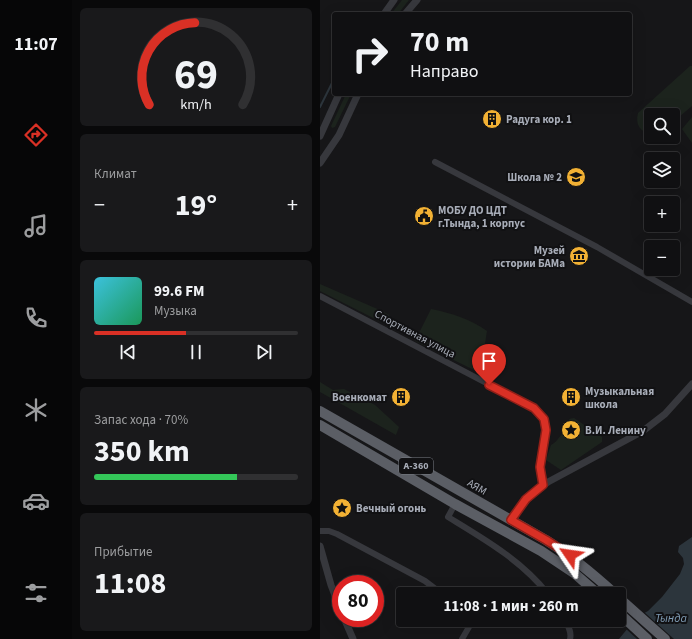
<!DOCTYPE html>
<html lang="ru">
<head>
<meta charset="utf-8">
<style>
  :root { --surface:#101012; --page:#19191b; --text:#f1f3f6; --muted:#9c9d9f; --line:#303032; --accent:#d93025 }
  body { margin:0; font-family:"Source Sans 3",sans-serif; background:var(--page); color:var(--text); height:100vh; display:flex; flex-direction:column; font-size:15px; white-space:nowrap }
  * { box-sizing:border-box; margin:0 }
  p { font-size:13px; color:var(--muted) }
  .icon { flex:none; width:22px; height:22px; fill:none; stroke:currentColor; stroke-width:2; stroke-linecap:round; stroke-linejoin:round }
  .map { position:relative; flex:1; overflow:hidden }
  .sheet { display:flex; flex-direction:column; gap:8px; padding:8px; background:#09090a; width:248px }
  .sheet>* { flex:none }
  .top-card { position:absolute; left:12px; top:12px; width:300px; height:84px; border-radius:4px; box-shadow:0 4px 16px #0002,0 0 0 1px var(--line); background:#101012; color:var(--text); overflow:hidden }
  .controls { position:absolute; left:324px; top:108px; display:grid; gap:8px }
  .controls a { display:grid; place-items:center; width:36px; height:36px; border-radius:4px; background:var(--surface); box-shadow:0 4px 16px #0002,0 0 0 1px var(--line); font-size:20px }
  .speed { position:absolute; left:12px; top:575px; display:flex; gap:8px; font-size:20px; font-weight:700; text-align:center }
  .speed>* { display:grid; place-content:center; width:52px; height:52px; border-radius:50%; background:var(--surface); box-shadow:0 4px 16px #0002,0 0 0 1px var(--line); line-height:1 }
  .speed .limit { border:6px solid #d22; background:#fff; color:#111 }
  .pin { position:absolute; display:grid; place-items:center; width:34px; height:34px; color:#fff; margin:-41px -17px; border-radius:50% 50% 50% 0; rotate:-45deg; box-shadow:0 0 4px #0007 }
  .pin .icon { rotate:45deg }
  .me { position:absolute; width:44px; margin:-22px; rotate:302deg; stroke-linejoin:round; filter:drop-shadow(0 0 3px #0008) }
  .turn { display:flex; align-items:center; gap:14px; height:84px; padding:0 12px; font-size:18px }
  .turn .icon { width:52px; height:52px; stroke-width:2.5 }
  .turn b { display:block; font-size:28px; line-height:34px }
  .big { font-size:30px; font-weight:700; line-height:1.1 }
  .sheet .tile { flex:1; display:flex; flex-direction:column; justify-content:center; gap:6px; min-width:0; padding:0 14px; border-radius:6px; background:var(--page) }
  .sheet .dial { align-items:center; gap:0 }
  .dial svg { height:104px; overflow:visible; fill:none; stroke:var(--line); stroke-width:7; stroke-linecap:round; text-anchor:middle }
  .dial text { fill:var(--text); stroke:none }
  .song { display:flex; align-items:center; gap:12px }
  .cover { width:48px; height:48px; border-radius:6px; background:linear-gradient(135deg,hsl(190 70% 55%),hsl(150 70% 35%)) }
  .played { height:4px; border-radius:2px; background:linear-gradient(90deg,var(--accent) 45%,var(--line) 45%) }
  .keys { display:flex; justify-content:space-around; direction:ltr }
  .heat { display:flex; justify-content:space-between; align-items:center; font-size:22px; direction:ltr }
  .charge { height:6px; border-radius:3px; background:linear-gradient(90deg,#34c759 70%,var(--line) 0) }
  .trip { position:absolute; left:76px; top:587px; width:230px; height:40px; border-radius:4px; background:var(--surface); box-shadow:0 4px 16px #0002,0 0 0 1px var(--line); font-weight:700; line-height:40px; text-align:center }
  main { display:flex; flex:1; min-height:0 }
  .dock { display:flex; flex-direction:column; width:72px; justify-content:space-around; align-items:center; background:#060607; color:var(--muted) }
  .dock .icon { width:28px; height:28px }
  .dock .on { color:var(--accent) }
  .dock b { font-size:18px; color:var(--text) }
  .map>svg:first-child { display:block }
</style>
</head>
<body>
<main>
<nav class="dock">
<b>11:07</b>
<svg class="icon on" aria-label="directions" viewBox="0 0 24 24"><path d="M12 3l9 9-9 9-9-9zM9 14v-3h6M13 9l2 2-2 2"/></svg>
<svg class="icon" aria-label="music" viewBox="0 0 24 24"><path d="M9 18V5l10-2v13"/><circle cx="6" cy="18" r="3"/><circle cx="16" cy="16" r="3"/></svg>
<svg class="icon" aria-label="phone" viewBox="0 0 24 24"><path d="M5 4h4l2 5-3 2q2 4 5 5l2-3 5 2v4C11 20 4 13 5 4z"/></svg>
<svg class="icon" aria-label="climate" viewBox="0 0 24 24"><path d="M12 3v18M4 7l16 10M4 17L20 7"/></svg>
<svg class="icon" aria-label="car" viewBox="0 0 24 24"><path d="M5 17H2v-5l4-1 3-4h7l3 4 3 1v5h-3M9 17h6M6 11h13"/><circle cx="7" cy="17" r="2"/><circle cx="17" cy="17" r="2"/></svg>
<svg class="icon" aria-label="filters" viewBox="0 0 24 24"><path d="M4 7h16M4 17h16"/><circle cx="9" cy="7" r="2"/><circle cx="15" cy="17" r="2"/></svg>
</nav>
<section class="sheet">
<div class="tile dial"><svg viewBox="0 0 100 80">
<path d="M14 69A42 42 0 1 1 86 69"/>
<path d="M14 69A42 42 0 0 1 49 6" stroke="#d93025"/>
<text x="50" y="56" font-size="32" font-weight="700">69</text>
<text x="50" y="72" font-size="11">km/h</text>
</svg></div>
<div class="tile"><p>Климат</p>
<div class="heat"><a>−</a><b class="big">19°</b><a>+</a></div>
</div>
<div class="tile">
<div class="song"><i class="cover"></i><div><b>99.6 FM</b><p>Музыка</p></div></div>
<div class="played"></div>
<div class="keys"><svg class="icon" aria-label="previous" viewBox="0 0 24 24"><path d="M18 5L8 12l10 7zM5 5v14"/></svg><svg class="icon" aria-label="pause" viewBox="0 0 24 24"><path d="M8 5v14M16 5v14"/></svg><svg class="icon" aria-label="next" viewBox="0 0 24 24"><path d="M6 5l10 7-10 7zM19 5v14"/></svg></div>
</div>
<div class="tile"><p>Запас хода · 70%</p><b class="big">350 km</b><div class="charge"></div></div>
<div class="tile"><p>Прибытие</p><b class="big">11:08</b></div>
</section>
<div class="map">
<svg width="372" height="639" viewBox="0 0 372 639">
  <rect width="100%" height="100%" fill="#161618"/>
  <g fill="#1c231d">
    <path d="M 82,0 L 89,0 L 78,14 L 71,14 Z"/>
    <path d="M 370,66 L 372,66 L 372,106 L 353,122 L 353,115 L 331,115 L 331,134 C 320,132 315,124 318,113 Z"/>
    <path d="M 26,94 L 31,94 L 15,127 L 12,128 L 11,126 Z"/>
    <path d="M 372,117 L 372,143 L 362,129 Z"/>
    <path d="M 0,284 L 62,311 L 69,315 L 71,320 L 67,325 L 0,291 Z"/>
    <path d="M 111,309 C 131,313 150,319 167,331 L 164,350 L 154,370 L 95,341 Z"/>
    <path d="M 0,382 L 13,390 L 24,389 L 55,405 L 79,427 L 76,435 L 0,392 Z"/>
    <path d="M 254,418 L 282,437 L 282,442 L 241,470 L 226,460 L 231,445 C 236,443 239,437 243,433 L 254,434 L 255,432 L 249,419 Z"/>
  </g>
  <path fill="#2c353c" d="M 372,537 L 372,639 L 299,639 L 317,617 L 328,611 L 342,597 L 360,574 L 364,564 L 363,558 L 358,552 L 359,546 Z"/>
  <path fill="#161618" d="M 323,611 L 354,639 L 317,639 L 305,628 L 316,616 Z"/>
  <g fill="none" stroke-linecap="round" stroke-linejoin="round">
    <path stroke="#2c353c" stroke-width="2" d="M 0,107 L 14,79"/>
    <g stroke="#37383d" stroke-width="6">
      <path d="M 115,162 L 277,247 L 372,302"/>
      <path d="M 0,296 L 214,408 L 224,419 L 226,430 L 220,467 L 220,473 L 223,485"/>
      <path d="M 135,504 L 128,517 C 164,539 201,560 228,594"/>
      <path d="M 0,531 L 9,531 L 17,534 L 105,581 L 122,594"/>
      <path d="M 245,620 C 248,626 252,632 250,639"/>
      <path d="M 142,639 L 149,627 L 149,620"/>
    </g>
    <g stroke="#37383d" stroke-width="7">
      <path d="M 64,14 L 74,0"/>
      <path d="M 85,14 L 97,0"/>
      <path d="M 0,136 L 19,94"/>
      <path d="M 0,163 L 19,135 L 38,94"/>
      <path d="M 191,520 C 202,505 212,492 228,482 L 323,431 L 345,414 L 372,384"/>
      <path d="M 0,546 L 11,585 L 21,611"/>
      <path d="M 24,618 L 33,639"/>
    </g>
    <g stroke="#5b5e65" stroke-width="10">
      <path d="M 0,411 L 226,540 C 253,557 272,573 295,594"/>
      <path d="M 0,425 L 135,504 L 221,551 L 254,573 L 278,594"/>
      <path d="M 299,598 L 345,639"/>
      <path d="M 299,613 L 327,639"/>
    </g>
  </g>
  <g fill="none" stroke-linecap="round" stroke-linejoin="round">
    <g stroke="#8d1f18" stroke-width="10">
      <path id="route" d="M 169,385 L 214,408 L 224,419 L 226,430 L 220,467 L 223,485 L 206,499 L 191,520 L 226,540 L 250,555"/>
    </g>
    <use href="#route" stroke="#d93025" stroke-width="7"/>
  </g>
  <defs>
    <g id="building-disc" transform="scale(1)"><circle r="9.5" fill="#f2b134" stroke="#111113"/><path d="M-4-6H4V6H1V3H-1V6H-4ZM-2.5-4.3h1.7v1.8h-1.7ZM.8-4.3h1.7v1.8H.8ZM-2.5-1h1.7V.8h-1.7ZM.8-1h1.7V.8H.8Z" fill="#111"/></g>
    <g id="school-disc" transform="scale(1)"><circle r="9.5" fill="#f2b134" stroke="#111113"/><path d="M0-5L7-2L0 1L-7-2ZM-4 1L0 2.5L4 1V4Q0 6-4 4Z" fill="#111"/></g>
    <g id="civic-disc" transform="scale(1)"><circle r="9.5" fill="#f2b134" stroke="#111113"/><path d="M-.6-6.5H3V-4.5H.6V-3L4-1V1h2V6H-6V1h2V-1L-.6-3ZM-1.2 2.5V6h2.4V2.5Z" fill="#111"/></g>
    <g id="museum-disc" transform="scale(1)"><circle r="9.5" fill="#f2b134" stroke="#111113"/><path d="M0-6L6-3V-2H-6V-3ZM-5-1h2V3h-2ZM-1-1h2V3h-2ZM3-1h2V3H3ZM-6 4H6V6H-6Z" fill="#111"/></g>
    <g id="sight-disc" transform="scale(1)"><circle r="9.5" fill="#f2b134" stroke="#111113"/><path d="M0-6L1.8-2.2L6-1.7L2.9 1.2L3.7 5.4L0 3.3L-3.7 5.4L-2.9 1.2L-6-1.7L-1.8-2.2Z" fill="#111"/></g>
  </defs>
  <g fill-rule="evenodd">
    <use href="#building-disc" x="172" y="119"/>
    <use href="#school-disc" x="256" y="177"/>
    <use href="#civic-disc" x="104" y="216"/>
    <use href="#museum-disc" x="259" y="256"/>
    <use href="#building-disc" x="81" y="397"/>
    <use href="#building-disc" x="251" y="397"/>
    <use href="#sight-disc" x="251" y="430"/>
    <use href="#sight-disc" x="22" y="508"/>
  </g>
  <g text-anchor="middle" dominant-baseline="central" stroke-width="4" stroke-linejoin="round" paint-order="stroke">
    <rect fill="#111113" stroke="#7b7e86" stroke-width="1" x="79" y="458" width="34" height="16" rx="3"/>
    <g font-size="10" font-weight="bold" fill="#a8adb8">
      <text x="96" y="466">А-360</text>
    </g>
    <g font-size="11" font-weight="bold" fill="#a8adb8" stroke="#111113" text-anchor="start">
      <text x="186" y="119">Радуга кор. 1</text>
      <text x="242" y="177" text-anchor="end">Школа № 2</text>
      <text x="118" y="210">МОБУ ДО ЦДТ<tspan x="118" dy="13">г.Тында, 1 корпус</tspan></text>
      <text x="245" y="250" text-anchor="end">Музей<tspan x="245" dy="13">истории БАМа</tspan></text>
      <text x="265" y="391">Музыкальная<tspan x="265" dy="13">школа</tspan></text>
      <text x="67" y="397" text-anchor="end">Военкомат</text>
      <text x="265" y="430">В.И. Ленину</text>
      <text x="36" y="508">Вечный огонь</text>
    </g>
    <g font-size="11" fill="#a8adb8" stroke="#111113">
      <text transform="translate(95 334) rotate(28)">Спортивная улица</text>
      <text transform="translate(157 487) rotate(30)">АЯМ</text>
    </g>
    <g font-size="12" font-style="italic" fill="#7f9bb3" stroke="#111113">
      <text x="351" y="618">Тында</text>
    </g>
  </g>
</svg>
<div class="controls">
<a><svg class="icon" aria-label="search" viewBox="0 0 24 24"><circle cx="10" cy="10" r="6"/><path d="M15 15l6 6"/></svg></a>
<a><svg class="icon" aria-label="layers" viewBox="0 0 24 24"><path d="M12 4l9 5-9 5-9-5zM3 14l9 5 9-5"/></svg></a>
<a>+</a>
<a>−</a>
</div>
<div class="speed"><div class="limit">80</div></div>
<div class="pin" style="left:169px;top:385px;background:#d93025"><svg class="icon" aria-label="arrive" viewBox="0 0 24 24"><path d="M6 21V4h12l-3 4 3 4H6"/></svg></div>
<svg class="me" style="left:250px;top:555px" viewBox="-20 -20 40 40"><path d="M0-17L14 15 0 8-14 15z" fill="#d93025" stroke="#fff" stroke-width="4"/></svg>
<div class="trip">11:08 · 1 мин · 260 m</div>
<div class="top-card">
<div class="turn"><svg class="icon" aria-label="right" viewBox="0 0 24 24"><path d="M7 20v-9h11M14 6l5 5-5 5"/></svg><div><b>70 m</b>Направо</div></div>
</div>
</div>
</main>
</body>
</html>
